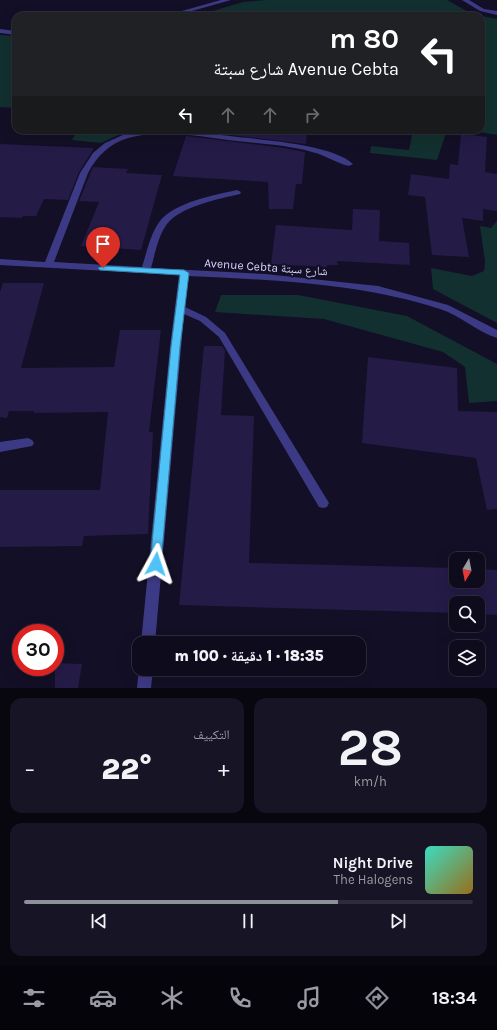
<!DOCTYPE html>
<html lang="ar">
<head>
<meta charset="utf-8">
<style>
  :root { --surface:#0e0b1c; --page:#171425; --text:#f1f3f6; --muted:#9b9ba3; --line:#2e2b3b; --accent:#8c9099 }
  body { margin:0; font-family:Karla,"Noto Naskh Arabic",sans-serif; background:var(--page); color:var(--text); direction:rtl; height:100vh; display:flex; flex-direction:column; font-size:15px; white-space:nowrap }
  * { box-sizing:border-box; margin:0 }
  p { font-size:13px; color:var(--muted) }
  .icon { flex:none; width:22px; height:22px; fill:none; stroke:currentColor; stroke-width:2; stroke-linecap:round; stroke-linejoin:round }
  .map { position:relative; height:688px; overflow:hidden; direction:ltr }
  .sheet { display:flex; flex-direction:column; gap:10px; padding:10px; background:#08060f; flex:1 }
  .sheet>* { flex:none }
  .guide { position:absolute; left:12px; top:12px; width:473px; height:122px; border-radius:12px; box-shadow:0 4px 16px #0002,0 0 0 1px var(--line); direction:rtl; background:#202124; color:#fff; overflow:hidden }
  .needle { width:26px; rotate:190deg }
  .controls { position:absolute; left:449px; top:552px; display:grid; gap:8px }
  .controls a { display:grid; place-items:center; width:36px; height:36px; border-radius:8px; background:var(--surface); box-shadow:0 4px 16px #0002,0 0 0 1px var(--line); font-size:20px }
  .speed { position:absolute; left:12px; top:624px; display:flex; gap:8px; font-size:20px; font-weight:700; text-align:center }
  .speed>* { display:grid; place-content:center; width:52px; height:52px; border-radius:50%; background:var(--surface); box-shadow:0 4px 16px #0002,0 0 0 1px var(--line); line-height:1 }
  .speed .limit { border:6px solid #d22; background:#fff; color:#111 }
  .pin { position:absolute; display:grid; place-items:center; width:34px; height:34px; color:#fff; margin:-41px -17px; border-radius:50% 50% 50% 0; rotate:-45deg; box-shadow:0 0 4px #0007 }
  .pin .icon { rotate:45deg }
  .me { position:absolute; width:44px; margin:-22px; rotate:5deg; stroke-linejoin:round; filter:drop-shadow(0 0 3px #0008) }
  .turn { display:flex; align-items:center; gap:14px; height:84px; padding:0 20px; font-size:18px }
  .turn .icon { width:52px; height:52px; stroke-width:2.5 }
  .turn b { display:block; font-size:28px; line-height:34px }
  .lanes { display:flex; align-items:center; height:38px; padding:0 20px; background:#0003; justify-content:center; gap:20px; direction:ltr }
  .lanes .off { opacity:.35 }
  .big { font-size:30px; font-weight:800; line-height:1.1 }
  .sheet .widget { flex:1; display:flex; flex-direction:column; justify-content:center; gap:6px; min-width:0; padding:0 14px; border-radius:12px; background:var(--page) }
  .sheet .dial { align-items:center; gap:0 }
  .dial b { font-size:52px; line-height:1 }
  .song { display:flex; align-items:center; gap:12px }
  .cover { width:48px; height:48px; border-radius:6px; background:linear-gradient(135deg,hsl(170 70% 55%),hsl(40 70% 35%)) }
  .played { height:4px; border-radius:2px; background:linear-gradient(90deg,var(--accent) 70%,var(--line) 70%) }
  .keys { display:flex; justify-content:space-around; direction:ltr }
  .heat { display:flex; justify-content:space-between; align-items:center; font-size:22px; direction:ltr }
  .sheet .tiles { flex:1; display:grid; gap:10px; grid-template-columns:1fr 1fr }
  .widget:last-child { grid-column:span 2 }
  .trip { position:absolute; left:132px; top:636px; width:234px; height:40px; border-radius:12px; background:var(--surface); box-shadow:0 4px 16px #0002,0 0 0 1px var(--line); font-weight:800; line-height:40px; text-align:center; direction:rtl }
  .menu { display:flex; height:64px; justify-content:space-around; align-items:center; background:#06040b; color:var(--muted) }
  .menu .icon { width:28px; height:28px }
  .menu .current { color:var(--accent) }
  .menu b { font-size:18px; color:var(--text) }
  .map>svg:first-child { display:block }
</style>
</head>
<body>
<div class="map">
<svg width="497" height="688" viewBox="0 0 497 688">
  <rect width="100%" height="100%" fill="#130f26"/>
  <g fill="#12302f">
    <path d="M 267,0 L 447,0 L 472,14 L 497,19 L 497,135 L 467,130 L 481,130 L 481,16 L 196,16 L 243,2 Z"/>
    <path d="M 0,35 L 16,36 L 16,108 L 0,107 Z"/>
    <path d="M 78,130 L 129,130 L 101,143 L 72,140 Z"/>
    <path d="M 413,130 L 447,130 L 437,160 L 370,153 L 371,146 L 409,150 Z"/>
    <path d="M 497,221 L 497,323 L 433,289 L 431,268 L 472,276 L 484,271 L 485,261 L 480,226 L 491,228 Z"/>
    <path d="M 221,295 L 298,295 L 407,316 L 497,364 L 497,401 L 469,403 L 465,367 L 443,352 L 324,319 L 215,312 Z"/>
  </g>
  <g fill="#241b47">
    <path d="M 188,130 L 307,130 L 306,144 Z"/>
    <path d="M 461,134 L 487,137 L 485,172 L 497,174 L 497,211 L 483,209 L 483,221 L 462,218 L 469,257 L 432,255 L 425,197 L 408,195 L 411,174 L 449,179 L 450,164 L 458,165 Z"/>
    <path d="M 186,136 L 284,148 L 305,152 L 302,184 L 296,184 L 293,209 L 269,209 L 268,182 L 173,176 Z"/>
    <path d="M 0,144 L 94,148 L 79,172 L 68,200 L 44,199 L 36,216 L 23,216 L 22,218 L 0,217 Z"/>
    <path d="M 93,167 L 128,169 L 126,173 L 162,175 L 141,250 L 81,246 L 99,202 L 79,201 Z"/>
    <path d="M 353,209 L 380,210 L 379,241 L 409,243 L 410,265 L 337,261 L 338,265 L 327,265 L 327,267 L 271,264 L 276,225 L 352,230 Z"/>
    <path d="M 3,283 L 44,283 L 21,368 L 114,367 L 120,330 L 161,330 L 149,432 L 153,432 L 148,534 L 84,536 L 82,546 L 0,547 L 0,490 L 100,490 L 108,412 L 34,413 L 34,411 L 9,411 L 7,418 L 0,417 L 0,292 Z"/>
    <path d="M 204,346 L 222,346 L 225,350 L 221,415 L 254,416 L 249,563 L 456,568 L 456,581 L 478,581 L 478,569 L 497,570 L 497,615 L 478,614 L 478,603 L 456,603 L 456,613 L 179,605 Z"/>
    <path d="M 368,357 L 457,368 L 458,411 L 497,412 L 497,509 L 487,510 L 476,458 L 362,443 Z"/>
    <path d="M 55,663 L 82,664 L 78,688 L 55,688 Z"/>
  </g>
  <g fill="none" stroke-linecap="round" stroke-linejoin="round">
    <g fill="#3d3a85" fill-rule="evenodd">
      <path d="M 221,0 L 231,0 L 174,16 L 164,16 Z"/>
      <path d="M 462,0 L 469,0 L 484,9 L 497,11 L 497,15 L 480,11 Z"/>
      <path d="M 0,29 L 16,31 L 16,35 L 0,33 Z"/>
      <path d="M 156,130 C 184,130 211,134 238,137 C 266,140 334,145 353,164 L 349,166 C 336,163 325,155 312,152 C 288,145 262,144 237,141 C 202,137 163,128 128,138 C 109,144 97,156 88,173 L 54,262 L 142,267 C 147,252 150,234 160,221 C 175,202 215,195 237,190 L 241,192 L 240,194 C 219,199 181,206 167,224 C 158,236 155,254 151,268 L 265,274 L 378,286 L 448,305 L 497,330 L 497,338 C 477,332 460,315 440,309 C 359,283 272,280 188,276 L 185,307 L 206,317 L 225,333 L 329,503 L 327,507 L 323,508 L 319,507 L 219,337 L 200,321 L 184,314 L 155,643 L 141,643 L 170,347 L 179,275 L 0,265 L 0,259 L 45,262 L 80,173 L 93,153 L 105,143 L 123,135 Z"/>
      <path d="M 28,438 L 32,440 L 34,443 L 32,446 L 0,452 L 0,442 Z"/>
      <path d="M 139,669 L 153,669 L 151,688 L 137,688 Z"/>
    </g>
  </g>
  <path fill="#4fc3f7" stroke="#337fa1" d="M 103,266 L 184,270 L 189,273 L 180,347 L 161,564 L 160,567 L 156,569 L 151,567 L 150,564 L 171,347 L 180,275 L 100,270 L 98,268 Z"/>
  <g text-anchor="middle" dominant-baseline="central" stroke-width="4" stroke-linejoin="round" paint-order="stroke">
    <g font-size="12" fill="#d9d4ff" stroke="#130f26">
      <text transform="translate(266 267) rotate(4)">Avenue Cebta شارع سبتة</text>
    </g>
  </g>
</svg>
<div class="controls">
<a><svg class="needle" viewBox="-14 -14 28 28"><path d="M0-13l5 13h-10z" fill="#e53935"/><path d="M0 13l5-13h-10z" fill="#9b9ba3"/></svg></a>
<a><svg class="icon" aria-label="search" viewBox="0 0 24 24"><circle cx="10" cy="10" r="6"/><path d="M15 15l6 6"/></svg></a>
<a><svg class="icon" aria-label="layers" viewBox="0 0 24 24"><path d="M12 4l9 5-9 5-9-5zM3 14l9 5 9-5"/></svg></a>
</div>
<div class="speed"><div class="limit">30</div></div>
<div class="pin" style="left:103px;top:268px;background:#d93025"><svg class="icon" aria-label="arrive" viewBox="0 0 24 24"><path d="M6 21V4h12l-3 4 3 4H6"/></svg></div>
<svg class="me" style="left:156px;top:564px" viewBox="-20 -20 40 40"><path d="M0-17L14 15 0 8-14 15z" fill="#4fc3f7" stroke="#fff" stroke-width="4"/></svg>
<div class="trip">18:35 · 1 دقيقة · 100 m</div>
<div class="guide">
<div class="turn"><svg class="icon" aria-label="left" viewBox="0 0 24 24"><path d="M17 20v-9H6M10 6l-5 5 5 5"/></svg><div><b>80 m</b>Avenue Cebta شارع سبتة</div></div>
<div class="lanes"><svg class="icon" aria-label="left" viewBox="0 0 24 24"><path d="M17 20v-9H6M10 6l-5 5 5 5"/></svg><svg class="icon off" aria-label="ahead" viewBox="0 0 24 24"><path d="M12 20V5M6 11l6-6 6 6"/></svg><svg class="icon off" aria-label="ahead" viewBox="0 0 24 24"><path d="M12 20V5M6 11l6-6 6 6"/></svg><svg class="icon off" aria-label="right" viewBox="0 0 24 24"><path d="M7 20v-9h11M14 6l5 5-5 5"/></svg></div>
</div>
</div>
<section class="sheet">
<div class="tiles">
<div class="widget dial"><b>28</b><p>km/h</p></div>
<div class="widget"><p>التكييف</p>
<div class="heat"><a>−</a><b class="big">22°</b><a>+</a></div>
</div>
<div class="widget">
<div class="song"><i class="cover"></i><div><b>Night Drive</b><p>The Halogens</p></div></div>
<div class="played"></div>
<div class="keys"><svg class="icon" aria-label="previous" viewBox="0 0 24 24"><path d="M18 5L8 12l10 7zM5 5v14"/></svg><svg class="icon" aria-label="pause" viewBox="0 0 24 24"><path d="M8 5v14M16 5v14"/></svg><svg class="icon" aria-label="next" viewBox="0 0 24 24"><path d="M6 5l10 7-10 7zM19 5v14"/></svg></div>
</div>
</div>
</section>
<nav class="menu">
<b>18:34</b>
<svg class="icon current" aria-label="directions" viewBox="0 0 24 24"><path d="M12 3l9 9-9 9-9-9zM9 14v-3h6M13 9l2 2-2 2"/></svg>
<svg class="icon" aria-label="music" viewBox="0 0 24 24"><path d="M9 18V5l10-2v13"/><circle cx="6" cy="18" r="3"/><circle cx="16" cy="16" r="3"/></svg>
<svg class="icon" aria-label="phone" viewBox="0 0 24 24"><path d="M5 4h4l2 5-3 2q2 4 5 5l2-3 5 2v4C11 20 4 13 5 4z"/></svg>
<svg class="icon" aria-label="climate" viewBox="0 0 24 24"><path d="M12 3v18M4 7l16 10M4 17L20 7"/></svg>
<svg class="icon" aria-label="car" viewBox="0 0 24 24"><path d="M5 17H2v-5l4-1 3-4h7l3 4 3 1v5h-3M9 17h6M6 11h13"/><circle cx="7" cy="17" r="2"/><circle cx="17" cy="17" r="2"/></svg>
<svg class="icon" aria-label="filters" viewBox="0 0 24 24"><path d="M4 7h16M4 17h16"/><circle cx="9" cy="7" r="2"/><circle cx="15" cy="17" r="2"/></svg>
</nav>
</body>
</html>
